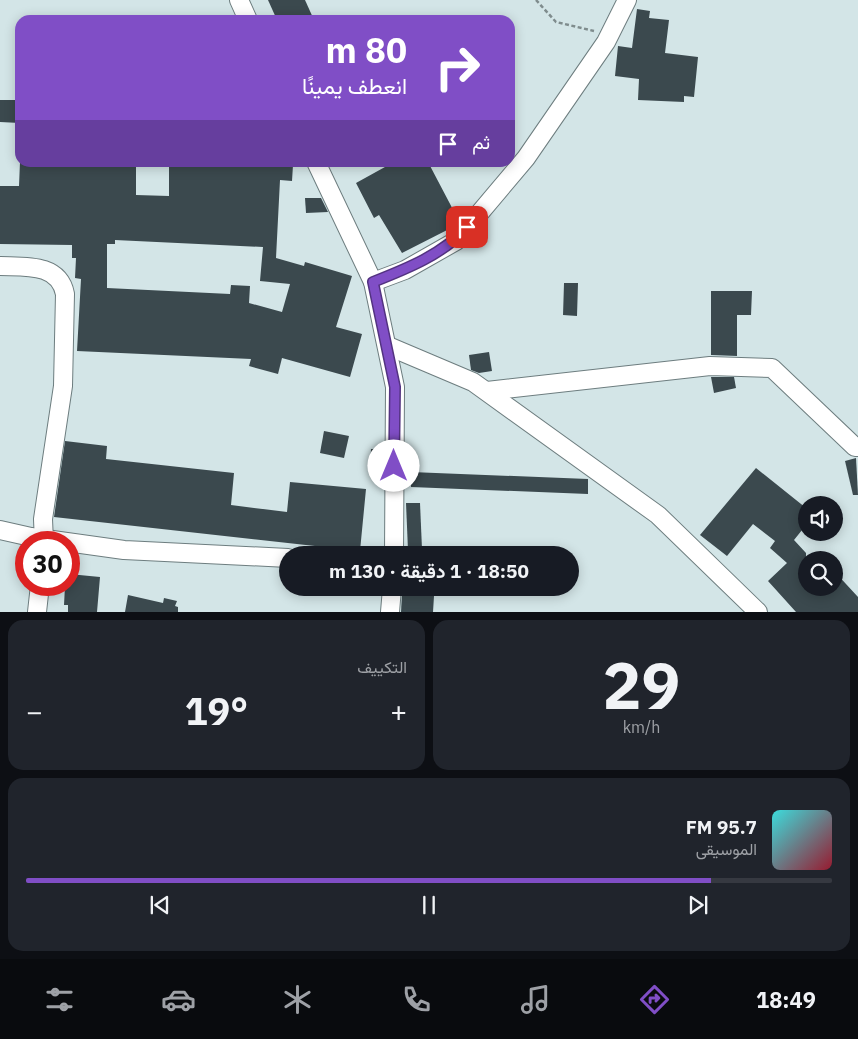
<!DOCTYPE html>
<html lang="ar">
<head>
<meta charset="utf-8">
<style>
  :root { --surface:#171b24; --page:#20242c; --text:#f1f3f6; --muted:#9ea1a6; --line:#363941; --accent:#804ec6 }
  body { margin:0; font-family:"IBM Plex Sans",Vazirmatn,sans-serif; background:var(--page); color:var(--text); direction:rtl; height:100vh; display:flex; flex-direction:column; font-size:19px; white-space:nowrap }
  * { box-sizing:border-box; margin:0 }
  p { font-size:16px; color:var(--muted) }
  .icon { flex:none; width:28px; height:28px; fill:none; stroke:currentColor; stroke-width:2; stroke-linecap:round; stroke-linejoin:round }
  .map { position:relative; height:612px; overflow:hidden; direction:ltr }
  .panel { display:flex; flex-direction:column; gap:8px; padding:8px; background:#0d0f14; flex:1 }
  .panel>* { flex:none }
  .top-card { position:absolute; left:15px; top:15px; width:500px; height:152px; border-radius:15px; box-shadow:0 2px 12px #0003; direction:rtl; background:#804ec6; color:#fff; overflow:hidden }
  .controls { position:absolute; left:798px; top:496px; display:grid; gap:10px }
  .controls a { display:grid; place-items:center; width:45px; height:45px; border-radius:50%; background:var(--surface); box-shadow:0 2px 12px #0003; font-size:25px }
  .speed { position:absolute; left:15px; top:531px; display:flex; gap:10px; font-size:25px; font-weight:700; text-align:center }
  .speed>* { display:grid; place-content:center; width:65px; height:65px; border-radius:50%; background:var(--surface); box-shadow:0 2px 12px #0003; line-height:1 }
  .speed .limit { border:8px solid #d22; background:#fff; color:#111 }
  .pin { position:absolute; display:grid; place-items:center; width:42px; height:42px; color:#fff; margin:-21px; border-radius:10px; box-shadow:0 2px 8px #0006 }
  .me { position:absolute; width:55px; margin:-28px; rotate:0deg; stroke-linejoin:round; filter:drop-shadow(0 0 4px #0008) }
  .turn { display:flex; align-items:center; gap:18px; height:105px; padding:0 25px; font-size:22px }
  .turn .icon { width:65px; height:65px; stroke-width:2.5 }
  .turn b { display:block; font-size:35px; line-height:42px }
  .then { display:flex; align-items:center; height:48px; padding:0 25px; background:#0003; gap:10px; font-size:19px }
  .big { font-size:38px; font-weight:700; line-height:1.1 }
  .panel .widget { flex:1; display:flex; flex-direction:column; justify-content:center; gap:8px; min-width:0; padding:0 18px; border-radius:15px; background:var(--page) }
  .panel .dial { align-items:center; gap:0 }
  .dial b { font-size:65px; line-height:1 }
  .song { display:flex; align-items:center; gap:15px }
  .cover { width:60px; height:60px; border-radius:8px; background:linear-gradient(135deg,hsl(180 70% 55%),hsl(350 70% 35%)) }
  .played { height:5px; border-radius:2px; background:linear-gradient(90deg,var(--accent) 85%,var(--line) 85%) }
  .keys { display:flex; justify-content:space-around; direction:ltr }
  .heat { display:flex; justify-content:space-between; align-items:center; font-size:28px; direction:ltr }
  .panel .tiles { flex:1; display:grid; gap:8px; grid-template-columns:1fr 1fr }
  .widget:last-child { grid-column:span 2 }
  .trip { position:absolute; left:279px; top:546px; width:300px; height:50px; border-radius:25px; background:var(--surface); box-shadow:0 2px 12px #0003; font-weight:700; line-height:50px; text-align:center; direction:rtl }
  .tabs { display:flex; height:80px; justify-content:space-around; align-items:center; background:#090b0e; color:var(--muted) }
  .tabs .icon { width:35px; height:35px }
  .tabs .active { color:var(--accent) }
  .tabs b { font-size:22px; color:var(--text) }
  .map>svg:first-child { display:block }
</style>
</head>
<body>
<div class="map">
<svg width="858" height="612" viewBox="0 0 858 612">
  <rect width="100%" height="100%" fill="#d3e5e7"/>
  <g fill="#3b494e" fill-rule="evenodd">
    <path d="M 268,0 L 305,0 L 314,20 L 277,20 Z"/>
    <path d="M 637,9 L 650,11 L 649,18 L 669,20 L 665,53 L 698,57 L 694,97 L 684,96 L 684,102 L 638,100 L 639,79 L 615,76 L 618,46 L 632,48 Z"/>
    <path d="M 0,100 L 20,100 L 20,123 L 0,122 Z"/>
    <path d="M 20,162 L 136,162 L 136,195 L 169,196 L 169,162 L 288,162 L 288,164 L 293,165 L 292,181 L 280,180 L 276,258 L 304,266 L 305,262 L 352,276 L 336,327 L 362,334 L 350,377 L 282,358 L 278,374 L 249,366 L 251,359 L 77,351 L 81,279 L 75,278 L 76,258 L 72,258 L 72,245 L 0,244 L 0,186 L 19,186 ZM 115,240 L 263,247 L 260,281 L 290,284 L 282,312 L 249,303 L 250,286 L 231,285 L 230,294 L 107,288 L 107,244 L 115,244 Z"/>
    <path d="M 394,162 L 428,162 L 459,221 L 455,226 L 402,253 L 379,215 L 374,218 L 356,183 Z"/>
    <path d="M 305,198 L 321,198 L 328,212 L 306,213 Z"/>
    <path d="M 564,283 L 578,283 L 577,316 L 563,315 Z"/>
    <path d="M 711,291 L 752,291 L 751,315 L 737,315 L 737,356 L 711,355 Z"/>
    <path d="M 489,352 L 492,371 L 479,373 L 471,370 L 469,355 Z"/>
    <path d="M 711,377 L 734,377 L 736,388 L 714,393 Z"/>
    <path d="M 324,431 L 349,436 L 344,458 L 320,453 Z"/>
    <path d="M 65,441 L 107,446 L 106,459 L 234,473 L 231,505 L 287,512 L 290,482 L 366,489 L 360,551 L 54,517 Z"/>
    <path d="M 371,449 L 384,449 L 384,470 L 370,470 Z"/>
    <path d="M 856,458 L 858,495 L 853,495 L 845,461 Z"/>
    <path d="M 756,468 L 806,508 L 806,525 L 794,540 L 806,553 L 806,588 L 834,588 L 834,571 L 858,597 L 858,612 L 796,612 L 768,581 L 787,563 L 770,548 L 775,541 L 753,524 L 727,556 L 700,535 Z"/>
    <path d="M 411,472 L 588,479 L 588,494 L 411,487 Z"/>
    <path d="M 406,503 L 420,503 L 422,549 L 408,550 Z"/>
    <path d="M 69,574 L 100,577 L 97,612 L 68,612 L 68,605 L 64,605 L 65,586 L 69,586 Z"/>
    <path d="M 402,594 L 434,596 L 433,612 L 401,612 Z"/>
    <path d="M 128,595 L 163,603 L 164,598 L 177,601 L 175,606 L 178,607 L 178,612 L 125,612 Z"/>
  </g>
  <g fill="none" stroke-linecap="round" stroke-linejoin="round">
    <g stroke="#6d7d7f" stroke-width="20">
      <g id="minor">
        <path d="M 239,0 L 248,20"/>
        <path d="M 316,162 L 373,282 L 395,387 L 394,555"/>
        <path d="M 0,266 C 25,267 59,263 65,294 L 63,386 L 43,519 L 44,542"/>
        <path d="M 373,282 L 405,270 L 456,241 L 526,158 L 606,42 L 627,0"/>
        <path d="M 388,346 L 473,382 L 658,515 L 758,612"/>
        <path d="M 487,391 L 710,366 L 772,368 L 855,447 L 858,447"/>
        <path d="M 0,530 L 31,537 L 124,550 L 288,558"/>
        <path d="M 37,612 L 40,585"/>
        <path d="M 390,612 L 392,588"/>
      </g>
    </g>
    <path stroke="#7f8c8d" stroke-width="2.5" stroke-dasharray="4 2.5" stroke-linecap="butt" d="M 536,0 L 556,22 L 594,31"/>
    <use href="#minor" stroke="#fff" stroke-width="18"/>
  </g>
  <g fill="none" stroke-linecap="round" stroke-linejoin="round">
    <g stroke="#533381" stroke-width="12">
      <path id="route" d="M 394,466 L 395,387 L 373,282 C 406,269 444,254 467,227"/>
    </g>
    <use href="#route" stroke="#804ec6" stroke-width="9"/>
  </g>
</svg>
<div class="controls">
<a><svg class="icon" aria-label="sound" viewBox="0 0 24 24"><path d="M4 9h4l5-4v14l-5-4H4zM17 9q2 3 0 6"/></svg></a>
<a><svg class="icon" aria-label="search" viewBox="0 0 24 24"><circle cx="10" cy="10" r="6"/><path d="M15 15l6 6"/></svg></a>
</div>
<div class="speed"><div class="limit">30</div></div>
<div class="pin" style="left:467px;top:227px;background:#d93025"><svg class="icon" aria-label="arrive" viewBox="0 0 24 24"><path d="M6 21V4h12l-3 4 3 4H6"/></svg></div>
<svg class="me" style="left:394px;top:466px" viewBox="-20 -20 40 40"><circle r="19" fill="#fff"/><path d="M0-13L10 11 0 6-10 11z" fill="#804ec6"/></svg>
<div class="trip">18:50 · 1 دقيقة · 130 m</div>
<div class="top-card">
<div class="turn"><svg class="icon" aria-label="right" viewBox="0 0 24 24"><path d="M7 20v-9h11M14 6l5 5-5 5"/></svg><div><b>80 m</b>انعطف يمينًا</div></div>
<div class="then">ثم<svg class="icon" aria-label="arrive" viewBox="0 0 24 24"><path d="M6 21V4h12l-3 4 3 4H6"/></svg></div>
</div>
</div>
<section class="panel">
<div class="tiles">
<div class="widget dial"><b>29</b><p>km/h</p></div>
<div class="widget"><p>التكييف</p>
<div class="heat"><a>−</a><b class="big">19°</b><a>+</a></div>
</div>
<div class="widget">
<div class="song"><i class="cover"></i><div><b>95.7 FM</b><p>الموسيقى</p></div></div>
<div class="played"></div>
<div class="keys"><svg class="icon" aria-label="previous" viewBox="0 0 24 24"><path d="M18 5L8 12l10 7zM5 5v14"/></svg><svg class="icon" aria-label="pause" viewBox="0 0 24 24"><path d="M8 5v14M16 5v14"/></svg><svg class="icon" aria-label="next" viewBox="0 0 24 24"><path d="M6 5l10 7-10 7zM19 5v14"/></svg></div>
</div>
</div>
</section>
<nav class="tabs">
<b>18:49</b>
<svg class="icon active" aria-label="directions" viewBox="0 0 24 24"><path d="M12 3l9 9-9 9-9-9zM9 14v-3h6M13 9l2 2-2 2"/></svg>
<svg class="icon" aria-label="music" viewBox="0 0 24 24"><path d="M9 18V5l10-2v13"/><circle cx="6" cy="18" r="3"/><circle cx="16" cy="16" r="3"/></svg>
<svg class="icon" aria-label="phone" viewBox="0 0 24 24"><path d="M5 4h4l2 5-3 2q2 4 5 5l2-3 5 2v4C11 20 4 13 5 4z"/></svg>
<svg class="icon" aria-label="climate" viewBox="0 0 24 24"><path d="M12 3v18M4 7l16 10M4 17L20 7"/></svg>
<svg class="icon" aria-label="car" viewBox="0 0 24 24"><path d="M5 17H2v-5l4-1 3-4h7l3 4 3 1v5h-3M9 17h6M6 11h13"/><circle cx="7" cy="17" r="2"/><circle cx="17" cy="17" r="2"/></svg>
<svg class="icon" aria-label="filters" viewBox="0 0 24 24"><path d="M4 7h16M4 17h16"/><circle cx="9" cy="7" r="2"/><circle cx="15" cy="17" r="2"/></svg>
</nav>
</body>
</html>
